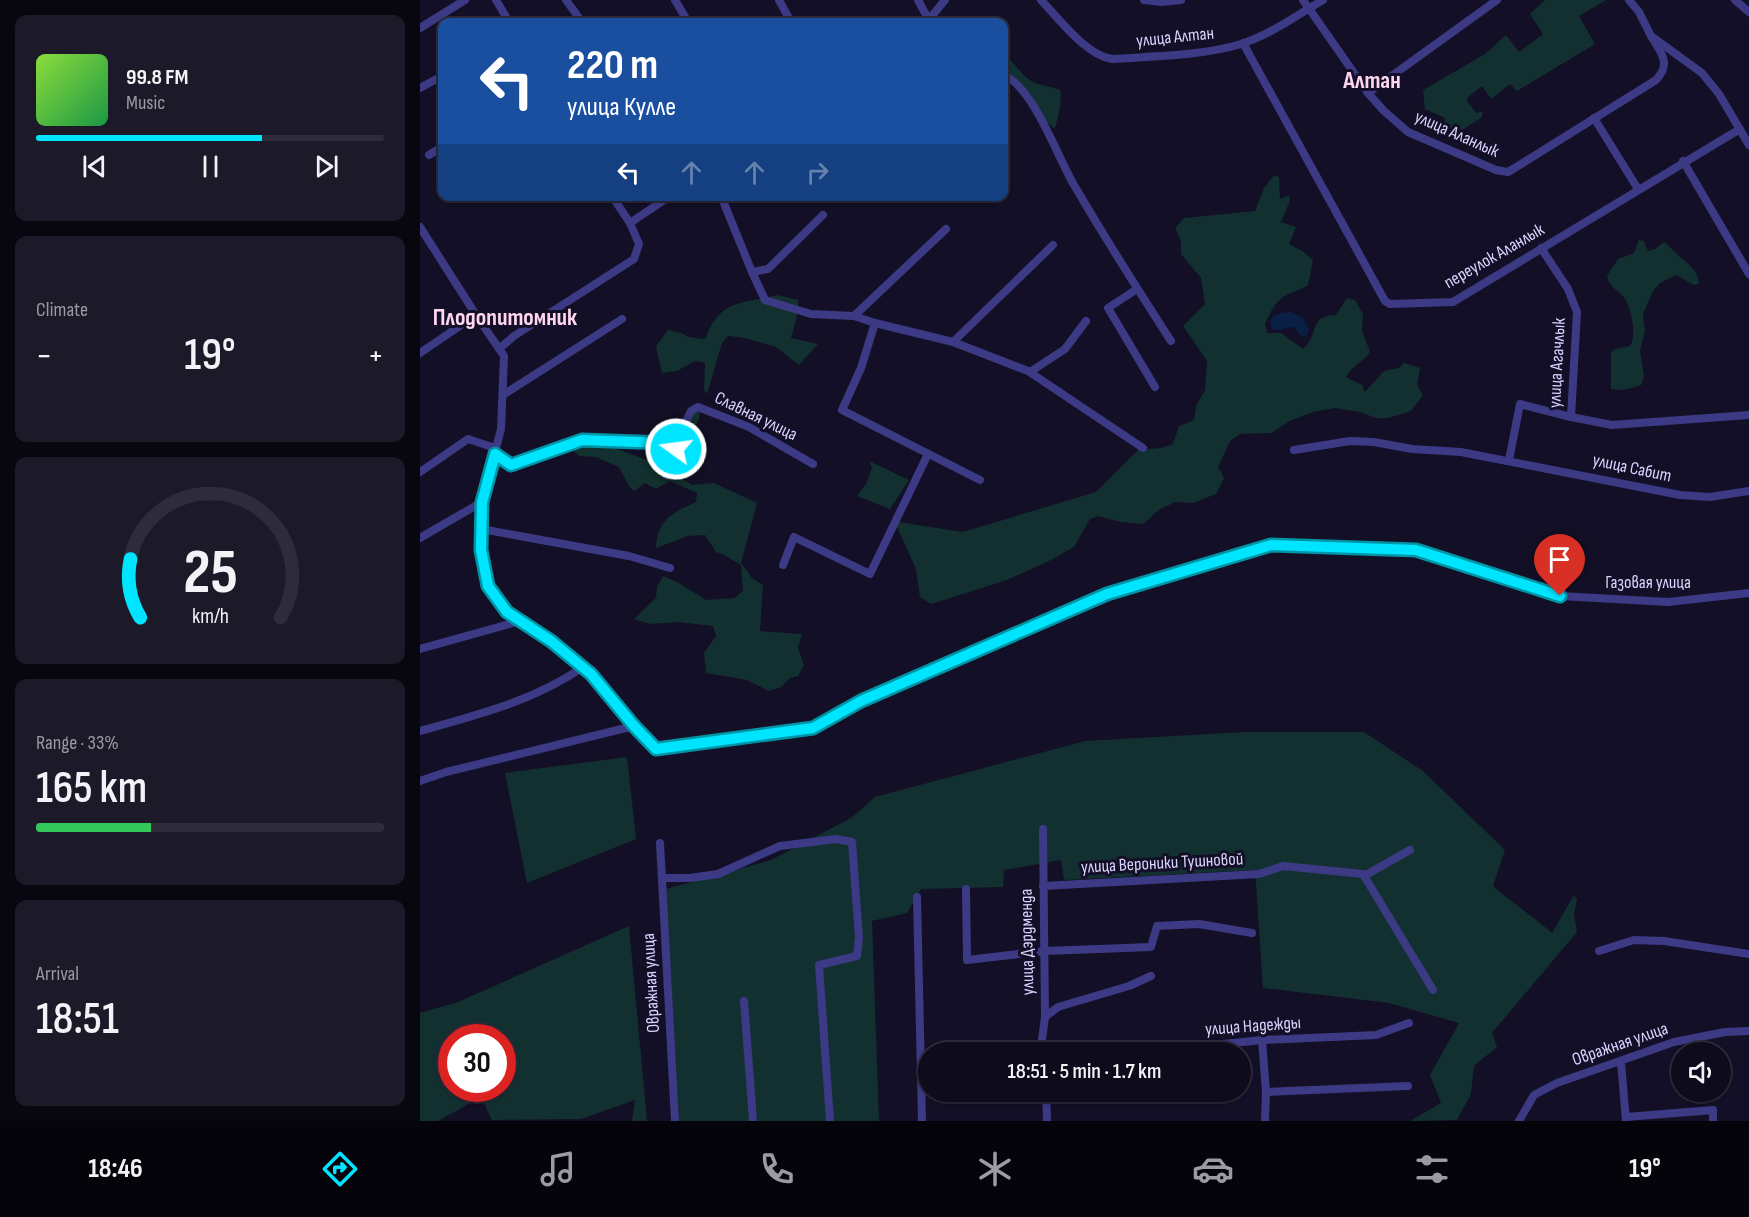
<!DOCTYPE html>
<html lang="en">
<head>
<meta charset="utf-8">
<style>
  :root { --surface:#0e0b1c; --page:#1c1929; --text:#f1f3f6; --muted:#9b9ba3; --line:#2e2b3b; --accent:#00e5ff }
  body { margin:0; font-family:"Sofia Sans Condensed",sans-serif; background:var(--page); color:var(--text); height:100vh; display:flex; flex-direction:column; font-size:22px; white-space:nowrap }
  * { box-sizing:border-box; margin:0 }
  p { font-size:20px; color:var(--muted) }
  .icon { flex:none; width:33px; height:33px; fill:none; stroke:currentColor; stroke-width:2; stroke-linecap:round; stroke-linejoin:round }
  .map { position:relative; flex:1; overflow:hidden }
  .sheet { display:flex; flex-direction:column; gap:15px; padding:15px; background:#08060f; width:420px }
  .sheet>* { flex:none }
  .banner { position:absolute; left:18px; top:18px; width:570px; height:183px; border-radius:12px; box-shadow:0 2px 4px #0004,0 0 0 2px var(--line); background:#1a4fa0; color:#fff; overflow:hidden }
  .fabs { position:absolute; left:1251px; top:1042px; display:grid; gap:12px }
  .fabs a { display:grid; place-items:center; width:60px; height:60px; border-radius:50%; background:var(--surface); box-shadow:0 2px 4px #0004,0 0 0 2px var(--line); font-size:30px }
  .speed { position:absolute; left:18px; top:1024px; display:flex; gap:12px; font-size:30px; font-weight:700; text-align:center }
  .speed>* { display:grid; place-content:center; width:78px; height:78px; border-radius:50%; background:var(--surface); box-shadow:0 2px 4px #0004,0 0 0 2px var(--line); line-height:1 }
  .speed .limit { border:9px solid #d22; background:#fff; color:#111 }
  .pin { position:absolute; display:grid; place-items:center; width:51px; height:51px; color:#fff; margin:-62px -26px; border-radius:50% 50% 50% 0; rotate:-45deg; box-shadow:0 0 6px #0007 }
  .pin .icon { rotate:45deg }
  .me { position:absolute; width:66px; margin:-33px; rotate:284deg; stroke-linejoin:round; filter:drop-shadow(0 0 4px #0008) }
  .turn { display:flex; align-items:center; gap:21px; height:126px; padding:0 30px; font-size:27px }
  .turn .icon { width:78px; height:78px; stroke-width:2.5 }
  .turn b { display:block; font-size:42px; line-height:51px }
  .lanes { display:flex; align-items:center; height:57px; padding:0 30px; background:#0003; justify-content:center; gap:30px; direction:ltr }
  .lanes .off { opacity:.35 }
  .big { font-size:45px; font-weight:600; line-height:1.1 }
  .sheet .tile { flex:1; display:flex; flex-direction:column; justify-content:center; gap:9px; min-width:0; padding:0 21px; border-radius:12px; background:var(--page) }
  .sheet .dial { align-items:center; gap:0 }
  .dial svg { height:156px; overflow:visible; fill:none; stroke:var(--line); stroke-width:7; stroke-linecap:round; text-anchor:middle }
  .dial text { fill:var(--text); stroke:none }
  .song { display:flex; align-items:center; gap:18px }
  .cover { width:72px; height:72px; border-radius:9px; background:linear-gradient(135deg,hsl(90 70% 55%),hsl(140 70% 35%)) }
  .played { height:6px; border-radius:3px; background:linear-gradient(90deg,var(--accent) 65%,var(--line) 65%) }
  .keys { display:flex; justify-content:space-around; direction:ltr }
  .heat { display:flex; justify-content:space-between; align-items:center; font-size:33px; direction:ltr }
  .charge { height:9px; border-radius:4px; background:linear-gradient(90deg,#34c759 33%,var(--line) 0) }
  .trip { position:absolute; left:498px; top:1042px; width:333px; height:60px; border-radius:30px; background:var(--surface); box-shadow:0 2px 4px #0004,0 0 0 2px var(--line); font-weight:600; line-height:60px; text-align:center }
  .menu { display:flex; height:96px; justify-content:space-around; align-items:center; background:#06040b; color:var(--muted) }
  .menu .icon { width:42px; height:42px }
  .menu .active { color:var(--accent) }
  .menu b { font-size:27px; color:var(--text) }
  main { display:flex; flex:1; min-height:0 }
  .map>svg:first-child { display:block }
</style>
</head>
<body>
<main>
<section class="sheet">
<div class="tile">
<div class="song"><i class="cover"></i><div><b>99.8 FM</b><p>Music</p></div></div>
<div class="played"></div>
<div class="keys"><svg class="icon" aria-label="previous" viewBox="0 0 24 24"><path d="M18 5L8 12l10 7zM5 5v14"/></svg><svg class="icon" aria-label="pause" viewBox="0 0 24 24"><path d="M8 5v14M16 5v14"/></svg><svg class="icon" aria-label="next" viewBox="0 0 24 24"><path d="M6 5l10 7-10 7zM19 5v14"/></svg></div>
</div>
<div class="tile"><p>Climate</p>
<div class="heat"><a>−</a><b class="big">19°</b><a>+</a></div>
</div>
<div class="tile dial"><svg viewBox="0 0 100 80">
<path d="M14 69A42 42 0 1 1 86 69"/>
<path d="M14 69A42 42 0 0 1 9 39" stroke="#00e5ff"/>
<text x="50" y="56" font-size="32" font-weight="700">25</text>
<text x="50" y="72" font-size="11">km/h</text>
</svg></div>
<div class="tile"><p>Range · 33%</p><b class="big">165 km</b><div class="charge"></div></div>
<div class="tile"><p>Arrival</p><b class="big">18:51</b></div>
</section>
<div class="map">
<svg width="1329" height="1121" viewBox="0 0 1329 1121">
  <rect width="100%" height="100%" fill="#130f26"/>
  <g fill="#12302f" fill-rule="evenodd">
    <path d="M 1125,0 L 1186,0 L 1159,16 L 1175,44 L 1097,91 L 1090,84 L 1071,99 L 1062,86 L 1046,99 L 1056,113 L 1063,111 L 1062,117 L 1041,131 L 1029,135 L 1023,128 L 1025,118 L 1005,109 L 1003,90 L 1065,54 L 1086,35 L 1099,52 L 1123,34 L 1110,14 Z"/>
    <path d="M 584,54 C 593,61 600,73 608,79 C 619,87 631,85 641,91 L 640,108 L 635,129 L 619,116 L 597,80 L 584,79 Z"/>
    <path d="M 854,175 L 859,177 L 860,199 L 870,195 L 869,203 L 861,222 L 876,227 L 869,244 L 884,252 L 893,260 L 888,285 C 881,290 873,291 865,296 C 854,302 850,314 845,324 L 847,333 L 861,333 L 883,349 C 901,333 887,316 916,315 L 927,298 L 935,300 L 943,314 L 942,331 L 950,352 C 943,363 933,364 926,377 L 942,385 L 945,392 L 964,371 L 979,368 L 984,363 L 1000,368 L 997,385 L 1003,395 L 991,411 L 968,418 L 956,418 L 940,412 L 915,408 L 893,412 L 870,421 L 851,433 L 820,434 L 810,441 L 798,467 L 804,478 L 796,494 L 773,503 L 755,502 L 739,510 L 723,524 L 701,522 L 678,516 L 670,519 L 654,547 L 631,560 L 587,580 L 511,604 L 500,597 L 496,569 L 477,527 L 478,522 L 543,532 L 676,492 L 718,450 L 741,448 L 753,444 L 759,426 L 774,420 L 776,406 L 785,390 L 787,361 L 763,326 L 785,304 L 781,278 L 761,254 L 761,241 L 755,228 L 764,218 L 835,211 L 844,188 Z"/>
    <path d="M 1219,240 L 1224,241 L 1228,251 L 1235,249 L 1244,242 C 1250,246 1254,252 1259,256 C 1269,265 1278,270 1279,284 L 1274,285 L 1256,275 L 1240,283 L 1233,291 L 1223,314 L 1225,331 L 1220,350 L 1224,377 L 1221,385 C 1210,389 1202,391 1191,389 L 1191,352 L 1195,349 L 1210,346 C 1217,336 1211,308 1205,299 C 1198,288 1190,290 1187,276 L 1198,259 L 1214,253 Z"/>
    <path d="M 358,295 L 378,300 L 378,313 L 371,338 L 398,344 L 379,365 L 356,347 L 325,338 L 308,336 L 302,343 L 287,394 L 284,390 L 285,363 L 275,361 L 257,371 L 242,373 L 236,346 L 248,330 L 262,333 L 268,337 L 285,339 C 300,299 321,304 358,295 Z"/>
    <path d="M 280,412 L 279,419 L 262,456 L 261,478 L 272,485 L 294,483 L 337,503 L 321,563 L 332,578 L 343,585 L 340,631 L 382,634 L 378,648 L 384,665 L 378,676 L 370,678 L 361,687 L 349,691 L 327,680 L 286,673 L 284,653 L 296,636 L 293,626 L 258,622 L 230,624 L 214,619 L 236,598 L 237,587 L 243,576 L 257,582 L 286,600 L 314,598 L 323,591 L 321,565 L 302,554 L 296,552 L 285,535 L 268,536 L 236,548 C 237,520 253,512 276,502 L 277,493 L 250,481 L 236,489 L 225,483 L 214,491 L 209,486 L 199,467 L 176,457 L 159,456 L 151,449 L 162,443 L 195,448 L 229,461 L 246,459 L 269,428 L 272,413 Z"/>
    <path d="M 449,461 L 489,480 L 470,509 L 437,496 L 446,484 L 452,467 Z"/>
    <path d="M 825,732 L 944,732 L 1003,771 L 1085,850 L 1073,886 C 1092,903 1113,916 1132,933 L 1154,895 L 1157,899 L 1154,914 L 1157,932 L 1072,1033 L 1077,1047 L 1054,1066 L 1051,1094 L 1037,1120 L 990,1121 L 1021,1103 L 1010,1075 L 1039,1023 L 969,1003 L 843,988 L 835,870 L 644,880 L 641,860 L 584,870 L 583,887 L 501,889 L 487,913 L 452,921 L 459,1121 L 259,1121 L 246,889 L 351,860 L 431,818 L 455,797 L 665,741 Z"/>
    <path d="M 207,757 L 216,839 L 107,883 L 85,773 Z"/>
    <path d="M 209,926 L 227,1121 L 212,1121 L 215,1100 L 161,1119 L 72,1120 L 61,1097 L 18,1121 L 0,1121 L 0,1013 L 38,1002 ZM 32,1038 L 82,1038 L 82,1089 L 32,1089 Z"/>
  </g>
  <path fill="#0a1f44" d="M 871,312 L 882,317 L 889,328 L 887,336 L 882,337 L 874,327 C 867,327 859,332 852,329 L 850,321 C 855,312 861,313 871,312 Z"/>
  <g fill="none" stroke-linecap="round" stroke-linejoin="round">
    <g stroke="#3d3a85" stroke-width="8">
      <path d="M 76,0 L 89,22"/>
      <path d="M 146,0 L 162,22"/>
      <path d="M 255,0 L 268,22"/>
      <path d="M 359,0 L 371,22"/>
      <path d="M 498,0 L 510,22"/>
      <path d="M 621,0 C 639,19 666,55 692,59 C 735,56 781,56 821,44 C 850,35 877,15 903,0"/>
      <path d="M 724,0 L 742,2 L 761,0"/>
      <path d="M 883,0 L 948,93 L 964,111 L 988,132 L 1076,170 L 1088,172 L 1098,166 L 1236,80 C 1252,63 1241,53 1231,36"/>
      <path d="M 1209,0 L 1219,12 L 1231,36 L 1282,73 L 1299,94 L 1329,145"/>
      <path d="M 1315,0 L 1329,12"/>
      <path d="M 507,22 L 525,0"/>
      <path d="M 0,28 L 45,0"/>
      <path d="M 823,43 L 965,301 L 970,304 L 1033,302 L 1320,129"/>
      <path d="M 584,75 C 614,89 637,156 654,185 C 685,238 718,290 751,341"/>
      <path d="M 0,88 L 22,76"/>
      <path d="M 948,93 L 1077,0"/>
      <path d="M 1174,118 L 1218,189"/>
      <path d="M 9,155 L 22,147"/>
      <path d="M 1263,161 L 1329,274"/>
      <path d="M 301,196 L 332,272 L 348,269 L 403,215"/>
      <path d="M 210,223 L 250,196"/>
      <path d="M 0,227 L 56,315 L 84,356 L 81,429 L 62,502 L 61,550 L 68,586 L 86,612 L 131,641 L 171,674 L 214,726 L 236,749 L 393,728 L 441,701 L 687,594 L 851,545 L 996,550 L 1140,596 L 1248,602 L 1329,593"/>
      <path d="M 1121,248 L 1148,289 L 1157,312 L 1151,417 L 1192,425 L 1329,415"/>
      <path d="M 332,272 L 345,300 L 391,314 L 434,316 L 526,229"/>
      <path d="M 717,289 L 688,308 L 735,387"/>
      <path d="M 434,316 L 455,323 L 533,342 L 608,371 L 723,448"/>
      <path d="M 455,323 L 441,368 L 422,410 L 560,480"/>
      <path d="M 533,342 L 633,245"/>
      <path d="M 79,349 L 94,336 L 214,259 L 219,244 L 210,223 L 192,196"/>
      <path d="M 0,353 L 56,315"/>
      <path d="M 610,372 L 645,349 L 666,321"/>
      <path d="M 83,395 L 202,319"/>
      <path d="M 874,450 L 930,441 L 954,442 L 992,449 L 1041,452 L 1260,495 L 1290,497 L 1329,491"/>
      <path d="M 75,454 L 91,465 L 162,440 L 255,444 L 271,411 L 278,407 L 329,427 L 393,464"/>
      <path d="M 1089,460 L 1100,404 L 1151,417"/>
      <path d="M 0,472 L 48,439 L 75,448"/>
      <path d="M 246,475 L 256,449 L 255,444"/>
      <path d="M 61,529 L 209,556 L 250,568"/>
      <path d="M 0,538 L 62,502"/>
      <path d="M 363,565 L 374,537 L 450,574 L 508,454"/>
      <path d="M 0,649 L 100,621"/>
      <path d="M 0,731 C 57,715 114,701 163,667"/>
      <path d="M 0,781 L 26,772 L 214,726"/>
      <path d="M 623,829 L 625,1017 L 621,1047 L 625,1053"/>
      <path d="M 240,843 L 255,1121"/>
      <path d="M 944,876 L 990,850"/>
      <path d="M 242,878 L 270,878 L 298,874 L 360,846 L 416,839 L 432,842 L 439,938 L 437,956 L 399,965 L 410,1121"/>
      <path d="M 623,886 L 839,874 L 863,866 L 943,874 L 1013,990"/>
      <path d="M 546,889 L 547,960 L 625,951 L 731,947 L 737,926 L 779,924 L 832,933"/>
      <path d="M 497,897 L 502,1121"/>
      <path d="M 1179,951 L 1214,940 L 1244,941 L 1329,954"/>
      <path d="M 324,1001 L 333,1121"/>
      <path d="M 625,1017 L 638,1007 L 709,986 L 731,976"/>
      <path d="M 842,1040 L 846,1092 L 845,1121"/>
      <path d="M 642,1053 L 725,1052 L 842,1040 L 956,1035 L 989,1023"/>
      <path d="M 1201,1062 L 1206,1121"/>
      <path d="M 626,1092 L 627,1121"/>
      <path d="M 846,1092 L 988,1086"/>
      <path d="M 1206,1117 L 1293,1110 L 1293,1121"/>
      <path d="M 1099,1121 L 1114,1095 L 1137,1083 L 1254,1042 L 1305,1032 L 1329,1031"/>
    </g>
  </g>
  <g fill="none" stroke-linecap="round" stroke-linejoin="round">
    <g stroke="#0095a6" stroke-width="15">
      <path id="route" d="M 256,449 L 255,444 L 246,443 L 162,440 L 91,465 L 75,454 L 62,502 L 61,550 L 68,586 L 87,612 L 131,641 L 171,674 L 214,726 L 236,749 L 393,728 L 441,701 L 687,594 L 851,545 L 996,550 L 1140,596"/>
    </g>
    <use href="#route" stroke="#00e5ff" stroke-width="10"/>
  </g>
  <g text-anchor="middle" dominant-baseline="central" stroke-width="6" stroke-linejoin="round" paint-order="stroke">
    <g font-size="18" fill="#d9d4ff" stroke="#130f26">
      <text transform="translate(755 37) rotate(-6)">улица Алтан</text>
      <text transform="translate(1037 134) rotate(24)">улица Аланлык</text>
      <text transform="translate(1074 256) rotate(-30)">переулок Аланлык</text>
      <text transform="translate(1137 363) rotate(-87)">улица Агачлык</text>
      <text transform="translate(336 416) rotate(26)">Славная улица</text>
      <text transform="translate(1212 468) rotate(12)">улица Сабит</text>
      <text x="1228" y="582">Газовая улица</text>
      <text transform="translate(742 863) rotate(-3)">улица Вероники Тушновой</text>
      <text transform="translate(607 942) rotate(-91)">улица Дэрдменда</text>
      <text transform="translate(231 983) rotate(-93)">Овражная улица</text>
      <text transform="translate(833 1026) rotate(-4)">улица Надежды</text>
      <text transform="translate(1200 1044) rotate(-19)">Овражная улица</text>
    </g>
    <g font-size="24" font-weight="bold" fill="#ffd6f0" stroke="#130f26">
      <text x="952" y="80">Алтан</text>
      <text x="85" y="317">Плодопитомник</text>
    </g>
  </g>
</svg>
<div class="fabs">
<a><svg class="icon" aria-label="sound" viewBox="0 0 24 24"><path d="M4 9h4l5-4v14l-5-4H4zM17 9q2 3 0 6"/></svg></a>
</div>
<div class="speed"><div class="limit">30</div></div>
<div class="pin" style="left:1140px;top:596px;background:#d93025"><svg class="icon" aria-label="arrive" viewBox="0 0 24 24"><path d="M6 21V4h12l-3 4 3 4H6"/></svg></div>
<svg class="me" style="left:256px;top:449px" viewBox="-20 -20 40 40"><circle r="17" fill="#00e5ff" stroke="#fff" stroke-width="3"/><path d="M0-11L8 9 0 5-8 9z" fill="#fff"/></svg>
<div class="trip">18:51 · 5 min · 1.7 km</div>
<div class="banner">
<div class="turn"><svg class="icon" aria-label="left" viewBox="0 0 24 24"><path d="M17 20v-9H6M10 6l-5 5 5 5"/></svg><div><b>220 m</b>улица Кулле</div></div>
<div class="lanes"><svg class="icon" aria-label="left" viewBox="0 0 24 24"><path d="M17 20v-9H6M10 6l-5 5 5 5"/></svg><svg class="icon off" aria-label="ahead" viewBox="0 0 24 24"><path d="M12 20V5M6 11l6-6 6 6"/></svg><svg class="icon off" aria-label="ahead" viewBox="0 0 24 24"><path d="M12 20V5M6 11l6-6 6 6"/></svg><svg class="icon off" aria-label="right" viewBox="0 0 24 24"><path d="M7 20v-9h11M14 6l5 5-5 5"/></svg></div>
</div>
</div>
</main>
<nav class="menu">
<b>18:46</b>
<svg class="icon active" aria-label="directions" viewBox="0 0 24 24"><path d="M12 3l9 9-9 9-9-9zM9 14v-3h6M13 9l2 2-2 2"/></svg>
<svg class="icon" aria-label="music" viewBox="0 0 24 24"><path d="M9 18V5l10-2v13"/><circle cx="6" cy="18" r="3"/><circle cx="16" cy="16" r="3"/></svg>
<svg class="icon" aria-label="phone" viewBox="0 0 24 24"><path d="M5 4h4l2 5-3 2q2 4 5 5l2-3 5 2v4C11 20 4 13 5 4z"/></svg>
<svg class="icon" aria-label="climate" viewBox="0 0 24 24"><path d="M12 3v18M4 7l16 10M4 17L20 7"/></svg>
<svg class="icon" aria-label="car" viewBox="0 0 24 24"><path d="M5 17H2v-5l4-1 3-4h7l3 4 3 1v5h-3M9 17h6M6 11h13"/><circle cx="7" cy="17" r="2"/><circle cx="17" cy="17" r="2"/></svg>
<svg class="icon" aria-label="filters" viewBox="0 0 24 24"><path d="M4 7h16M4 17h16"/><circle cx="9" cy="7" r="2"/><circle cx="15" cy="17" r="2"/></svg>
<b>19°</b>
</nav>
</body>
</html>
